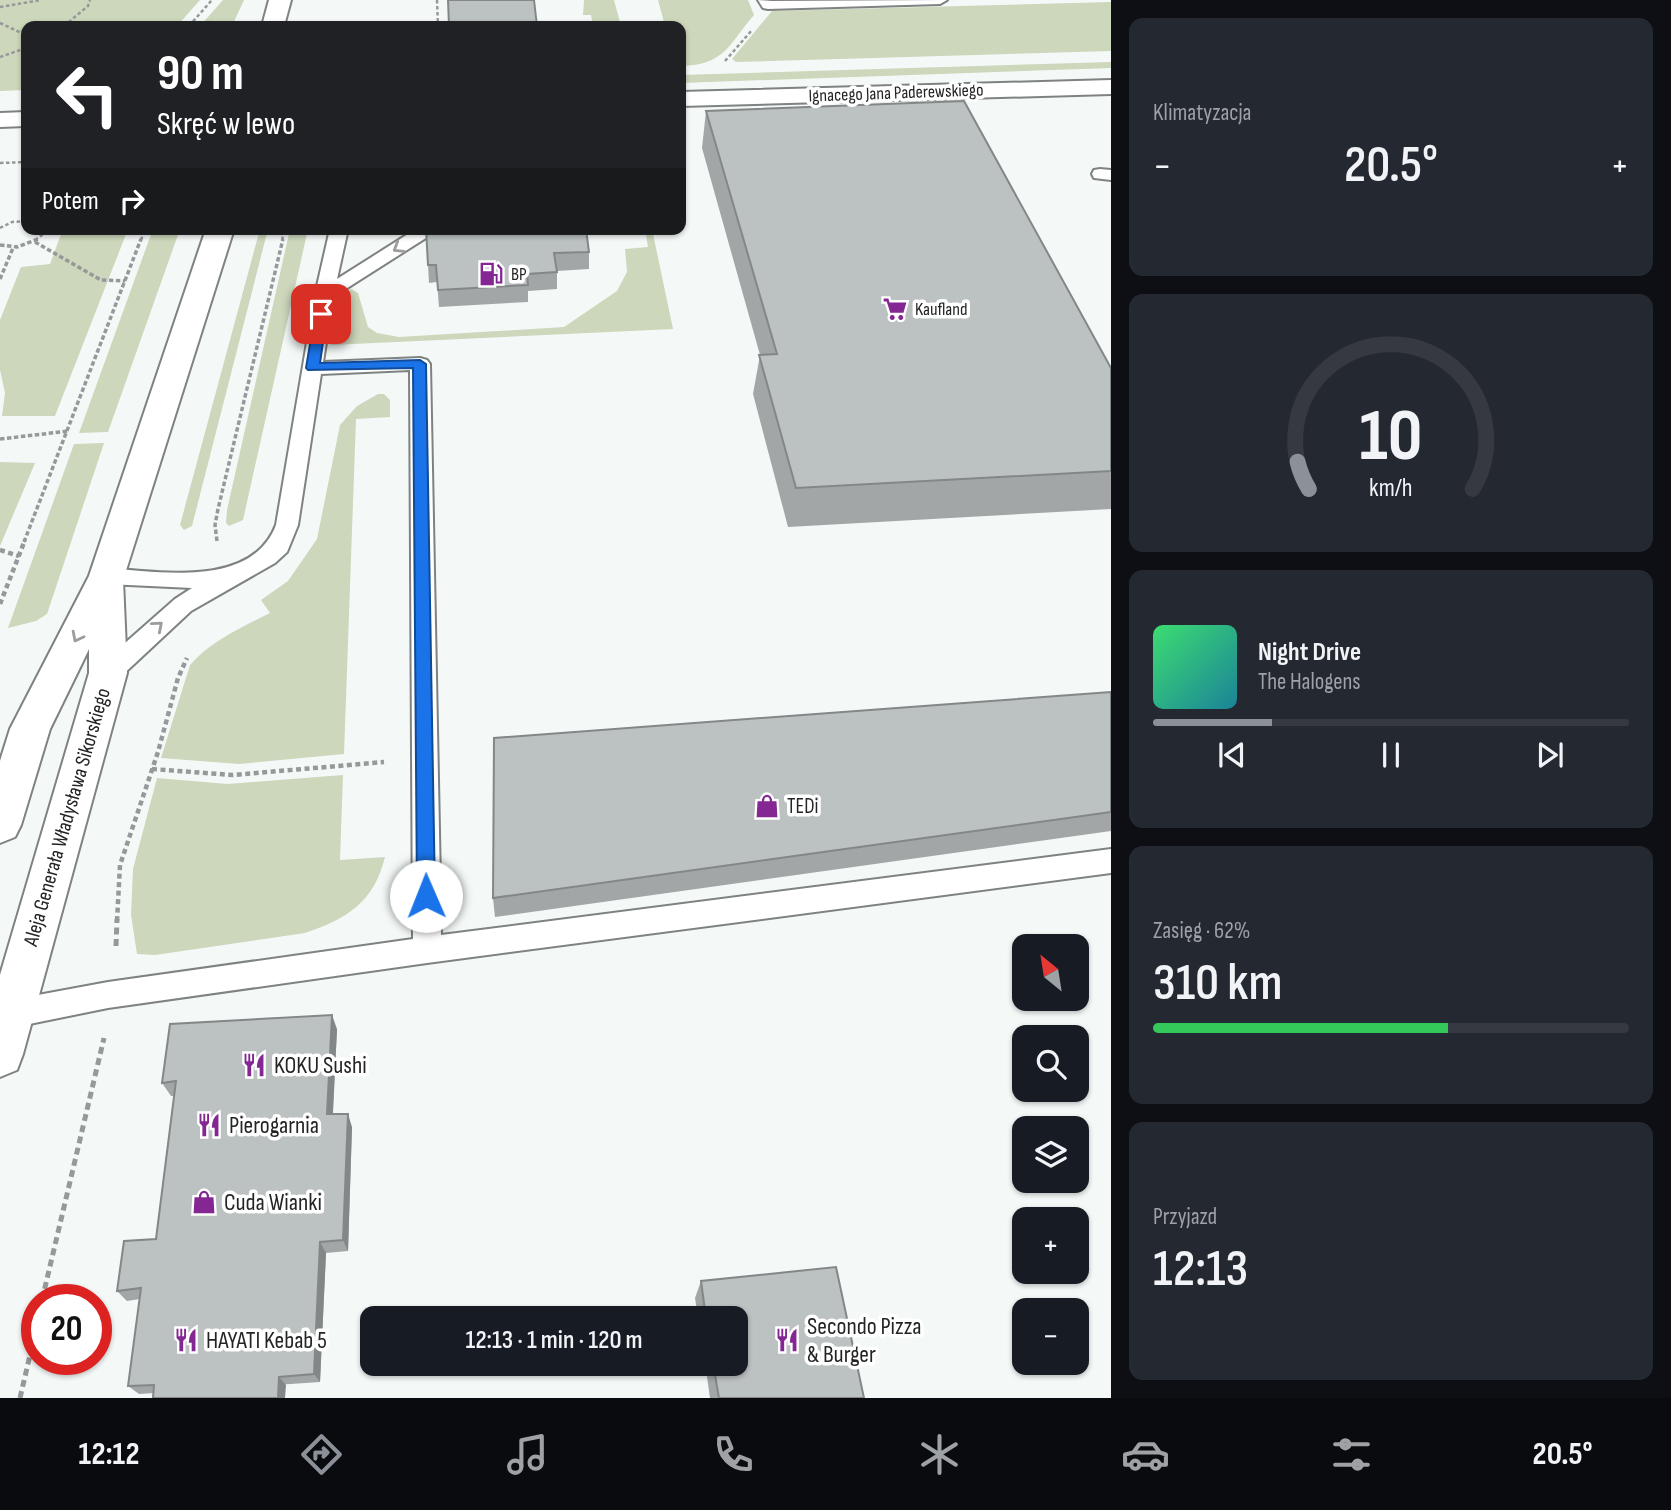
<!DOCTYPE html>
<html lang="pl">
<head>
<meta charset="utf-8">
<style>
  :root { --surface:#171b24; --page:#242831; --text:#f1f3f6; --muted:#9ea1a6; --line:#363941; --accent:#8c9099 }
  body { margin:0; font-family:"Sofia Sans Condensed",sans-serif; background:var(--page); color:var(--text); height:100vh; display:flex; flex-direction:column; font-size:26px; white-space:nowrap }
  * { box-sizing:border-box; margin:0 }
  p { font-size:23px; color:var(--muted) }
  .icon { flex:none; width:38px; height:38px; fill:none; stroke:currentColor; stroke-width:2; stroke-linecap:round; stroke-linejoin:round }
  .map { position:relative; flex:1; overflow:hidden }
  .drawer { display:flex; flex-direction:column; gap:18px; padding:18px; background:#0d0f14; width:560px }
  .drawer>* { flex:none }
  .hud { position:absolute; left:21px; top:21px; width:665px; height:214px; border-radius:14px; box-shadow:0 2px 5px #0004; background:#202124; color:#fff; overflow:hidden }
  .needle { width:46px; rotate:330deg }
  .controls { position:absolute; left:1012px; top:934px; display:grid; gap:14px }
  .controls a { display:grid; place-items:center; width:77px; height:77px; border-radius:14px; background:var(--surface); box-shadow:0 2px 5px #0004; font-size:35px }
  .speed { position:absolute; left:21px; top:1284px; display:flex; gap:14px; font-size:35px; font-weight:700; text-align:center }
  .speed>* { display:grid; place-content:center; width:91px; height:91px; border-radius:50%; background:var(--surface); box-shadow:0 2px 5px #0004; line-height:1 }
  .speed .limit { border:10px solid #d22; background:#fff; color:#111 }
  .pin { position:absolute; display:grid; place-items:center; width:60px; height:60px; color:#fff; margin:-30px; border-radius:14px; box-shadow:0 4px 10px #0006 }
  .me { position:absolute; width:77px; margin:-38px; rotate:359deg; stroke-linejoin:round; filter:drop-shadow(0 0 5px #0008) }
  .turn { display:flex; align-items:center; gap:24px; height:147px; padding:0 21px; font-size:32px }
  .turn .icon { width:91px; height:91px; stroke-width:2.5 }
  .turn b { display:block; font-size:49px; line-height:60px }
  .then { display:flex; align-items:center; height:66px; padding:0 21px; background:#0003; gap:14px; font-size:26px }
  .big { font-size:52px; font-weight:600; line-height:1.1 }
  .drawer .tile { flex:1; display:flex; flex-direction:column; justify-content:center; gap:10px; min-width:0; padding:0 24px; border-radius:14px; background:var(--page) }
  .drawer .dial { align-items:center; gap:0 }
  .dial svg { height:182px; overflow:visible; fill:none; stroke:var(--line); stroke-width:7; stroke-linecap:round; text-anchor:middle }
  .dial text { fill:var(--text); stroke:none }
  .song { display:flex; align-items:center; gap:21px }
  .cover { width:84px; height:84px; border-radius:10px; background:linear-gradient(135deg,hsl(140 70% 55%),hsl(190 70% 35%)) }
  .played { height:7px; border-radius:4px; background:linear-gradient(90deg,var(--accent) 25%,var(--line) 25%) }
  .keys { display:flex; justify-content:space-around; direction:ltr }
  .heat { display:flex; justify-content:space-between; align-items:center; font-size:38px; direction:ltr }
  .charge { height:10px; border-radius:5px; background:linear-gradient(90deg,#34c759 62%,var(--line) 0) }
  .trip { position:absolute; left:360px; top:1306px; width:388px; height:70px; border-radius:14px; background:var(--surface); box-shadow:0 2px 5px #0004; font-weight:600; line-height:70px; text-align:center }
  .tab-bar { display:flex; height:112px; justify-content:space-around; align-items:center; background:#090b0e; color:var(--muted) }
  .tab-bar .icon { width:49px; height:49px }
  .tab-bar .selected { color:var(--accent) }
  .tab-bar b { font-size:32px; color:var(--text) }
  main { display:flex; flex:1; min-height:0 }
  .map>svg:first-child { display:block }
</style>
</head>
<body>
<main>
<div class="map">
<svg width="1111" height="1398" viewBox="0 0 1111 1398">
  <rect width="100%" height="100%" fill="#f4f9f8"/>
  <g fill="#cdd7bb">
    <path d="M 0,0 L 200,0 L 177,26 L 26,26 L 26,90 L 0,91 Z"/>
    <path d="M 223,0 L 244,0 L 232,26 L 200,26 Z"/>
    <path d="M 584,0 L 614,0 L 621,26 L 593,26 L 591,15 L 583,15 Z"/>
    <path d="M 658,0 L 748,0 L 754,15 C 728,45 725,65 681,66 L 681,26 L 665,26 Z"/>
    <path d="M 1111,2 L 1111,51 L 736,62 L 732,59 L 772,11 Z"/>
    <path d="M 1111,62 L 1111,68 L 681,83 L 681,75 Z"/>
    <path d="M 63,229 L 128,229 L 55,416 L 2,416 L 5,393 L 0,370 L 0,320 L 21,267 L 50,264 Z"/>
    <path d="M 153,229 L 180,229 L 108,432 L 79,433 Z"/>
    <path d="M 260,229 L 268,229 L 192,526 L 184,530 L 180,525 Z"/>
    <path d="M 290,229 L 308,229 L 243,520 L 229,526 L 226,523 L 227,510 Z"/>
    <path d="M 645,229 L 652,229 L 673,329 L 331,345 L 340,295 L 351,289 L 358,293 L 368,327 L 377,333 L 399,337 L 564,327 L 617,291 L 627,272 L 625,249 L 648,247 Z"/>
    <path d="M 378,394 L 384,394 L 390,400 L 390,417 L 356,419 L 344,754 L 239,764 L 161,758 L 190,665 C 212,640 241,628 270,613 L 261,600 L 288,581 L 317,539 L 340,425 L 357,406 Z"/>
    <path d="M 104,443 L 47,614 L 36,621 L 8,628 L 74,444 Z"/>
    <path d="M 0,462 L 35,463 L 0,546 Z"/>
    <path d="M 343,775 L 340,860 L 385,857 C 374,902 347,919 305,933 L 155,955 L 137,954 L 131,915 L 133,869 L 157,778 L 228,784 Z"/>
  </g>
  <g fill="none" stroke-linecap="round" stroke-linejoin="round">
    <g stroke="#7e8281" stroke-width="4">
      <g id="service">
        <path d="M 758,0 L 772,1 L 947,0 L 940,4 L 768,9 L 763,8 Z"/>
        <path d="M 1100,169 L 1111,170 L 1111,180 L 1094,178 L 1092,174 L 1094,170 Z"/>
        <path d="M 330,229 L 348,229 L 337,279 L 416,229 L 470,229 L 461,234 L 429,236 L 333,297 L 323,362 L 420,358 L 427,360 L 430,364 L 441,935 L 1111,849 L 1111,873 L 427,963 L 108,1008 L 0,1030 L 0,1002 L 108,982 L 413,939 L 410,370 L 321,374 L 298,525 L 287,552 L 275,563 L 191,611 L 117,680 L 108,682 L 99,680 L 96,673 L 99,666 L 175,599 L 192,588 L 107,584 L 99,582 L 96,576 L 99,570 L 107,568 C 161,572 252,588 276,525 L 315,295 Z"/>
      </g>
    </g>
    <g stroke="#7e8281" stroke-width="4">
      <g id="tertiary">
        <path d="M 269,0 L 291,0 L 284,26 L 262,26 Z"/>
        <path d="M 206,229 L 234,229 L 123,580 L 127,673 L 23,1054 L 17,1070 L 0,1077 L 0,975 L 89,673 L 89,649 L 50,729 L 21,825 L 15,837 L 0,843 L 0,761 L 10,729 L 89,576 Z"/>
      </g>
    </g>
    <g stroke="#7e8281" stroke-width="4">
      <g id="secondary">
        <path d="M 1111,80 L 1111,94 L 681,106 L 681,92 Z"/>
        <path d="M 26,112 L 26,126 L 0,127 L 0,113 Z"/>
      </g>
    </g>
    <g stroke="#969999" stroke-width="2.5" stroke-dasharray="3.5 2.5" stroke-linecap="butt">
      <path d="M 437,0 L 438,26"/>
      <path d="M 0,7 L 41,0"/>
      <path d="M 0,23 L 26,35"/>
      <path d="M 64,26 L 88,6 L 90,0"/>
      <path d="M 189,26 L 212,0"/>
      <path d="M 0,57 L 26,48"/>
      <path d="M 725,61 L 752,30"/>
      <path d="M 0,163 L 26,162"/>
      <path d="M 0,228 L 12,222 L 26,221"/>
      <path d="M 35,240 L 42,235 L 43,229"/>
      <path d="M 141,240 L 145,229"/>
      <path d="M 282,240 L 285,229"/>
    </g>
    <g stroke="#969999" stroke-width="3.5" stroke-dasharray="4.5 2.5" stroke-linecap="butt">
      <path d="M 35,242 L 101,280 L 125,281"/>
      <path d="M 0,245 L 17,247 L 38,239"/>
      <path d="M 0,279 L 13,248"/>
      <path d="M 0,439 L 69,431"/>
      <path d="M 217,541 L 215,525 L 218,509 L 283,239"/>
      <path d="M 24,542 L 141,239"/>
    </g>
    <g stroke="#969999" stroke-width="4.5" stroke-dasharray="5 3.5" stroke-linecap="butt">
      <path d="M 0,550 L 19,556"/>
      <path d="M 0,604 L 25,540"/>
      <path d="M 152,769 L 233,775 L 384,762"/>
      <path d="M 117,921 L 120,865 L 158,752 L 178,678 L 187,658"/>
    </g>
    <g stroke="#969999" stroke-width="5" stroke-dasharray="7 4.5" stroke-linecap="butt">
      <path d="M 116,946 L 117,919"/>
      <path d="M 42,1300 L 104,1038"/>
      <path d="M 20,1398 L 37,1325"/>
    </g>
    <use href="#service" fill="#fff" fill-rule="evenodd"/>
    <use href="#tertiary" fill="#fff" fill-rule="evenodd"/>
    <use href="#secondary" fill="#fff" fill-rule="evenodd"/>
  </g>
  <g fill="#a2a6a7">
    <path d="M 706,111 L 1111,368 L 1111,509 L 788,527 L 753,394 L 760,355 L 702,148 Z"/>
    <path d="M 426,229 L 589,252 L 589,269 L 557,271 L 557,289 L 528,291 L 528,302 L 439,307 L 437,282 L 429,283 Z"/>
    <path d="M 1111,692 L 1111,831 L 495,917 L 493,898 Z"/>
    <path d="M 337,1029 L 333,1114 L 352,1127 L 348,1251 L 326,1253 L 320,1382 L 139,1394 L 128,1386 L 140,1299 L 127,1301 L 117,1291 L 156,1239 L 174,1096 L 171,1096 L 162,1083 Z"/>
    <path d="M 701,1281 L 864,1398 L 710,1398 L 705,1363 L 737,1363 L 737,1318 L 698,1318 L 695,1298 Z"/>
  </g>
  <g fill="#848788">
    <path d="M 332,1015 L 337,1029 L 332,1128 L 327,1114 Z"/>
    <path d="M 348,1114 L 352,1127 L 348,1251 L 343,1240 Z"/>
    <path d="M 320,1242 L 326,1253 L 320,1382 L 314,1374 Z"/>
    <path d="M 279,1377 L 286,1385 L 285,1398 L 278,1398 Z"/>
  </g>
  <g fill="#bcc1c2" stroke="#848788" stroke-width="2">
    <path d="M 448,0 L 534,0 L 537,26 L 449,26 Z"/>
    <path d="M 964,101 L 1111,368 L 1111,471 L 796,488 L 759,355 L 777,354 L 706,111 Z"/>
    <path d="M 426,229 L 586,229 L 589,252 L 554,253 L 557,272 L 527,274 L 528,285 L 438,290 L 436,265 L 428,265 Z"/>
    <path d="M 1111,692 L 1111,812 L 493,898 L 494,738 Z"/>
    <path d="M 332,1015 L 327,1114 L 348,1114 L 343,1240 L 320,1242 L 314,1374 L 279,1377 L 278,1398 L 153,1398 L 154,1385 L 128,1386 L 141,1288 L 117,1291 L 124,1241 L 156,1239 L 176,1081 L 162,1083 L 170,1024 Z"/>
    <path d="M 836,1267 L 864,1398 L 719,1398 L 713,1363 L 737,1363 L 737,1318 L 706,1318 L 701,1281 Z"/>
  </g>
  <defs><path id="oneway-chevron" d="M-2-3.5L2.5 0L-2 3.5" fill="none" stroke-width="1.6" stroke-linecap="round" stroke-linejoin="round" transform="scale(1.75)"/></defs>
  <g stroke="#9c9c9c">
    <use href="#oneway-chevron" transform="translate(398 248) rotate(148)"/>
    <use href="#oneway-chevron" transform="translate(158 626) rotate(-41)"/>
    <use href="#oneway-chevron" transform="translate(77 637) rotate(117)"/>
  </g>
  <path fill="#1a73e8" stroke="#114b97" stroke-width="2" d="M 321,310 L 327,314 L 320,363 L 420,360 L 426,364 L 435,896 L 432,901 L 426,904 L 419,901 L 417,896 L 413,368 L 308,370 L 306,368 L 315,314 Z"/>
  <defs>
    <g id="fuel-bare" transform="scale(1.89)"><path d="M-5.5-6h7V0h2V4h1.3V-2.5L3-4.5l.8-.8L6-3V5H2.5V1h-1V6h-7ZM-4.2-4.7v3.2H.2V-4.7Z" fill="#842792" stroke="#fff" stroke-width="2.5" paint-order="stroke"/></g>
    <g id="supermarket-bare" transform="scale(1.89)"><path d="M-6-5.5h2.5l.6 2H6L4.5 2H-2.5L-4.4-4H-6ZM-1.5 3.2a1.3 1.3 0 1 0 .1 0ZM3 3.2a1.3 1.3 0 1 0 .1 0Z" fill="#842792" stroke="#fff" stroke-width="2.5" paint-order="stroke"/></g>
    <g id="shop-bare" transform="scale(1.89)"><path d="M-5-2.5h2.3a2.7 3.5 0 0 1 5.4 0H5L5.5 6h-11ZM-1.5-2.5h3a1.5 2.3 0 0 0-3 0Z" fill="#842792" stroke="#fff" stroke-width="2.5" paint-order="stroke"/></g>
    <g id="restaurant-bare" transform="scale(1.89)"><path d="M-5-6h1v4h1v-4h1v4h1v-4h1v5L-1.5 .5V6h-2V.5L-5-1ZM5-6V6H3V1.5H1.5Q1.5-4 5-6Z" fill="#842792" stroke="#fff" stroke-width="2.5" paint-order="stroke"/></g>
  </defs>
  <g fill-rule="evenodd">
    <use href="#fuel-bare" x="491" y="274"/>
    <use href="#supermarket-bare" x="895" y="309"/>
    <use href="#shop-bare" x="767" y="806"/>
    <use href="#restaurant-bare" x="254" y="1065"/>
    <use href="#restaurant-bare" x="209" y="1125"/>
    <use href="#shop-bare" x="204" y="1202"/>
    <use href="#restaurant-bare" x="186" y="1340"/>
    <use href="#restaurant-bare" x="787" y="1340"/>
  </g>
  <g text-anchor="middle" dominant-baseline="central" stroke-width="7" stroke-linejoin="round" paint-order="stroke">
    <g font-size="18" fill="#232424" stroke="#fff">
      <text transform="translate(896 93) rotate(-2)">Ignacego Jana Paderewskiego</text>
    </g>
    <g font-size="18" fill="#232424" stroke="#fff" text-anchor="start">
      <text x="511" y="274">BP</text>
      <text x="915" y="309">Kaufland</text>
    </g>
    <g font-size="21" fill="#232424" stroke="#fff" text-anchor="start">
      <text x="787" y="806">TEDi</text>
    </g>
    <g font-size="21" fill="#232424" stroke="#fff">
      <text transform="translate(67 817) rotate(-74)">Aleja Generała Władysława Sikorskiego</text>
    </g>
    <g font-size="24" fill="#232424" stroke="#fff" text-anchor="start">
      <text x="274" y="1065">KOKU Sushi</text>
      <text x="229" y="1125">Pierogarnia</text>
      <text x="224" y="1202">Cuda Wianki</text>
      <text x="807" y="1326">Secondo Pizza<tspan x="807" dy="28">&amp; Burger</tspan></text>
      <text x="206" y="1340">HAYATI Kebab 5</text>
    </g>
  </g>
</svg>
<div class="controls">
<a><svg class="needle" viewBox="-14 -14 28 28"><path d="M0-13l5 13h-10z" fill="#e53935"/><path d="M0 13l5-13h-10z" fill="#9ea1a6"/></svg></a>
<a><svg class="icon" aria-label="search" viewBox="0 0 24 24"><circle cx="10" cy="10" r="6"/><path d="M15 15l6 6"/></svg></a>
<a><svg class="icon" aria-label="layers" viewBox="0 0 24 24"><path d="M12 4l9 5-9 5-9-5zM3 14l9 5 9-5"/></svg></a>
<a>+</a>
<a>−</a>
</div>
<div class="speed"><div class="limit">20</div></div>
<div class="pin" style="left:321px;top:314px;background:#d93025"><svg class="icon" aria-label="arrive" viewBox="0 0 24 24"><path d="M6 21V4h12l-3 4 3 4H6"/></svg></div>
<svg class="me" style="left:426px;top:896px" viewBox="-20 -20 40 40"><circle r="19" fill="#fff"/><path d="M0-13L10 11 0 6-10 11z" fill="#1a73e8"/></svg>
<div class="trip">12:13 · 1 min · 120 m</div>
<div class="hud">
<div class="turn"><svg class="icon" aria-label="left" viewBox="0 0 24 24"><path d="M17 20v-9H6M10 6l-5 5 5 5"/></svg><div><b>90 m</b>Skręć w lewo</div></div>
<div class="then">Potem<svg class="icon" aria-label="right" viewBox="0 0 24 24"><path d="M7 20v-9h11M14 6l5 5-5 5"/></svg></div>
</div>
</div>
<section class="drawer">
<div class="tile"><p>Klimatyzacja</p>
<div class="heat"><a>−</a><b class="big">20.5°</b><a>+</a></div>
</div>
<div class="tile dial"><svg viewBox="0 0 100 80">
<path d="M14 69A42 42 0 1 1 86 69"/>
<path d="M14 69A42 42 0 0 1 9 57" stroke="#8c9099"/>
<text x="50" y="56" font-size="32" font-weight="700">10</text>
<text x="50" y="72" font-size="11">km/h</text>
</svg></div>
<div class="tile">
<div class="song"><i class="cover"></i><div><b>Night Drive</b><p>The Halogens</p></div></div>
<div class="played"></div>
<div class="keys"><svg class="icon" aria-label="previous" viewBox="0 0 24 24"><path d="M18 5L8 12l10 7zM5 5v14"/></svg><svg class="icon" aria-label="pause" viewBox="0 0 24 24"><path d="M8 5v14M16 5v14"/></svg><svg class="icon" aria-label="next" viewBox="0 0 24 24"><path d="M6 5l10 7-10 7zM19 5v14"/></svg></div>
</div>
<div class="tile"><p>Zasięg · 62%</p><b class="big">310 km</b><div class="charge"></div></div>
<div class="tile"><p>Przyjazd</p><b class="big">12:13</b></div>
</section>
</main>
<nav class="tab-bar">
<b>12:12</b>
<svg class="icon selected" aria-label="directions" viewBox="0 0 24 24"><path d="M12 3l9 9-9 9-9-9zM9 14v-3h6M13 9l2 2-2 2"/></svg>
<svg class="icon" aria-label="music" viewBox="0 0 24 24"><path d="M9 18V5l10-2v13"/><circle cx="6" cy="18" r="3"/><circle cx="16" cy="16" r="3"/></svg>
<svg class="icon" aria-label="phone" viewBox="0 0 24 24"><path d="M5 4h4l2 5-3 2q2 4 5 5l2-3 5 2v4C11 20 4 13 5 4z"/></svg>
<svg class="icon" aria-label="climate" viewBox="0 0 24 24"><path d="M12 3v18M4 7l16 10M4 17L20 7"/></svg>
<svg class="icon" aria-label="car" viewBox="0 0 24 24"><path d="M5 17H2v-5l4-1 3-4h7l3 4 3 1v5h-3M9 17h6M6 11h13"/><circle cx="7" cy="17" r="2"/><circle cx="17" cy="17" r="2"/></svg>
<svg class="icon" aria-label="filters" viewBox="0 0 24 24"><path d="M4 7h16M4 17h16"/><circle cx="9" cy="7" r="2"/><circle cx="15" cy="17" r="2"/></svg>
<b>20.5°</b>
</nav>
</body>
</html>
